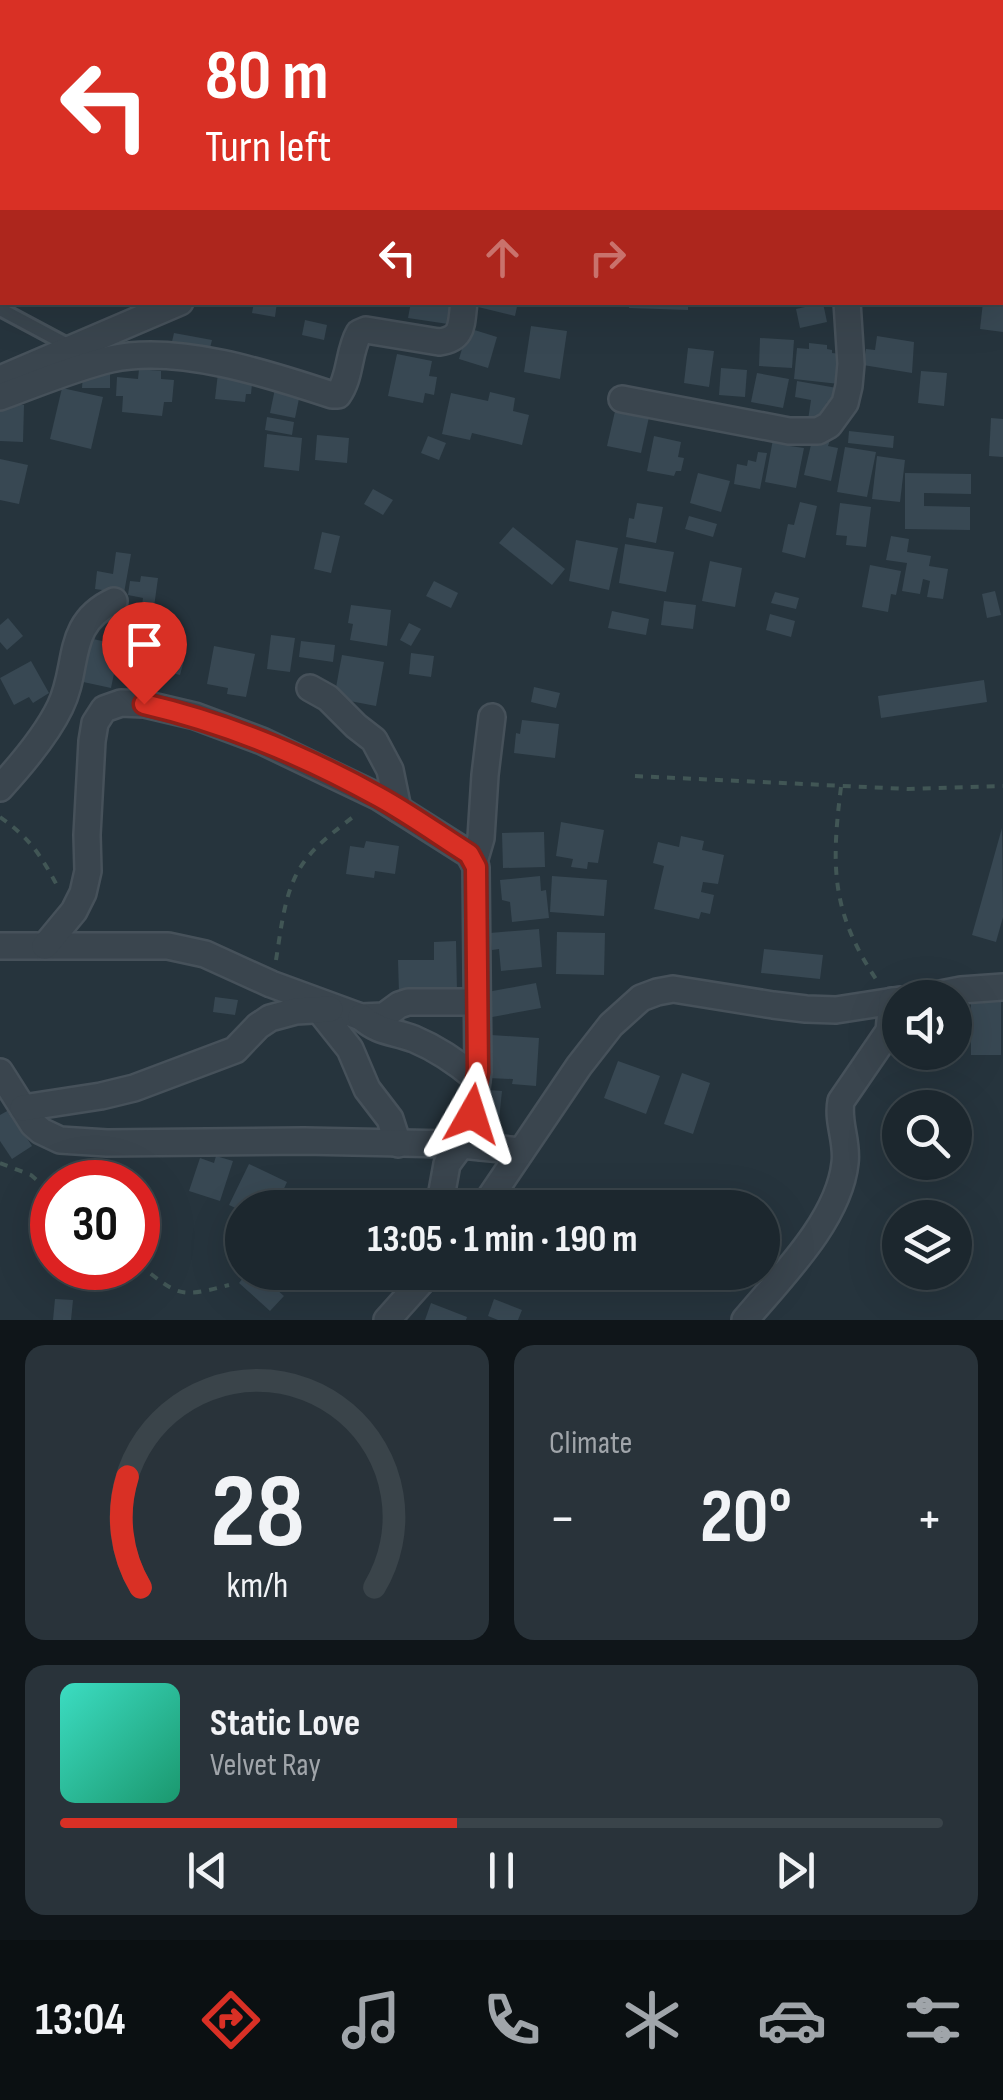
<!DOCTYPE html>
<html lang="en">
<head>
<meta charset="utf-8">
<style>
  :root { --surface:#1c272e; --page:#29333a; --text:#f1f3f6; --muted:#a0a5aa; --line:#3a444a; --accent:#d93025 }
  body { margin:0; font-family:"Sofia Sans Condensed",sans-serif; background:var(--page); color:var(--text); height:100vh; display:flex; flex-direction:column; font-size:38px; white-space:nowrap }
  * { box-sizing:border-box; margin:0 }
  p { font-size:32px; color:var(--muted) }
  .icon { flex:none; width:55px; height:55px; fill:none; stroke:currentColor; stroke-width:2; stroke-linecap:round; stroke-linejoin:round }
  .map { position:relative; height:1320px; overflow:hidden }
  .panel { display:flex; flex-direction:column; gap:25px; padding:25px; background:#0f1519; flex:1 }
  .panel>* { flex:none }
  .banner { position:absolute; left:0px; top:0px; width:1005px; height:305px; box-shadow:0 10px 40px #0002,0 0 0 2px var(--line); background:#d93025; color:#fff; overflow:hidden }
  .buttons { position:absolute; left:882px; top:980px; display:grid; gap:20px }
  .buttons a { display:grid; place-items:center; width:90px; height:90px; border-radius:50%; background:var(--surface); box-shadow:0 10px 40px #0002,0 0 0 2px var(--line); font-size:50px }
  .speed { position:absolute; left:30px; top:1160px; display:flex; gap:20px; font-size:50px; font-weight:700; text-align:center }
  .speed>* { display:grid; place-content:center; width:130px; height:130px; border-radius:50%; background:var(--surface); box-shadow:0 10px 40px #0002,0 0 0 2px var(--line); line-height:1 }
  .speed .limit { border:15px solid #d22; background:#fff; color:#111 }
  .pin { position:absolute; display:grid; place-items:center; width:85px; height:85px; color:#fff; margin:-102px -42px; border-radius:50% 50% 50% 0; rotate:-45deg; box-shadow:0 0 10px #0007 }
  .pin .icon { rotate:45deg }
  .me { position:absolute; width:110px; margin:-55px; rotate:6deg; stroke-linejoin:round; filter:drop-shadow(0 0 8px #0008) }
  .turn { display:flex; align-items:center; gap:35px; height:210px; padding:0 40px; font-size:45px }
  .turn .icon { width:130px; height:130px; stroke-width:2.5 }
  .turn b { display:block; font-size:70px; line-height:85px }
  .lanes { display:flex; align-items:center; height:95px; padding:0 40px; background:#0003; justify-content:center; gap:50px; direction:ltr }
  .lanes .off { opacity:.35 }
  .big { font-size:75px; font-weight:700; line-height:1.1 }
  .panel .widget { flex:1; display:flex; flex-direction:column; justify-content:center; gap:15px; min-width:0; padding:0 35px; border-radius:20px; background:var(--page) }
  .panel .dial { align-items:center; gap:0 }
  .dial svg { height:260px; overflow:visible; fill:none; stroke:var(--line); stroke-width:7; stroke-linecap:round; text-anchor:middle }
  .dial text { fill:var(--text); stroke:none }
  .song { display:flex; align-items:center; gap:30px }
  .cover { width:120px; height:120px; border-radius:15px; background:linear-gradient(135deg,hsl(170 70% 55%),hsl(160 70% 35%)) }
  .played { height:10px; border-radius:5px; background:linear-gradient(90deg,var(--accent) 45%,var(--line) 45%) }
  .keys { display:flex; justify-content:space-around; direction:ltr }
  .heat { display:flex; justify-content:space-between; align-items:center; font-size:55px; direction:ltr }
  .panel .tiles { flex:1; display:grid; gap:25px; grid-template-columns:1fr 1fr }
  .widget:last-child { grid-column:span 2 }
  .trip { position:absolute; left:225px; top:1190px; width:555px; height:100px; border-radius:50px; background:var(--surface); box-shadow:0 10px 40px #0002,0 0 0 2px var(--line); font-weight:700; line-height:100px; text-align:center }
  .dock { display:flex; height:160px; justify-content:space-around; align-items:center; background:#0b1012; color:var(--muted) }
  .dock .icon { width:70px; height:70px }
  .dock .on { color:var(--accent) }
  .dock b { font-size:45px; color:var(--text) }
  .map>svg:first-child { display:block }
</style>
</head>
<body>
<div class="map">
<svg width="1003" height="1320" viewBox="0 0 1003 1320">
  <rect width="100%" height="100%" fill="#26343d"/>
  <g fill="#384853">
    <path d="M 254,302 L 277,302 L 275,317 L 252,313 Z"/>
    <path d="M 411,302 L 452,302 L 448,324 L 408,318 Z"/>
    <path d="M 479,302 L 518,302 L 515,316 L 478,307 Z"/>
    <path d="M 629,302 L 688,302 L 688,310 L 629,308 Z"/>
    <path d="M 983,302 L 1003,302 L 1003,332 L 980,329 Z"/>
    <path d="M 823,303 L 827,322 L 800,328 L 796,309 Z"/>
    <path d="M 305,320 L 327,325 L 324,340 L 302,335 Z"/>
    <path d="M 531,326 L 567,331 L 560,379 L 524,372 Z"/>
    <path d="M 468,328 L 497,337 L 488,368 L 459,359 Z"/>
    <path d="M 174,333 L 212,340 L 209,352 L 171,346 Z"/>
    <path d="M 877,336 L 914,342 L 912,373 L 863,365 L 866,349 L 875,350 Z"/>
    <path d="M 760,338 L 794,340 L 792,368 L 759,366 Z"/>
    <path d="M 809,343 L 827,345 L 827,349 L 832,350 L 832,353 L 842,354 L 839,384 L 794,379 L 797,348 L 809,349 Z"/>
    <path d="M 688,348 L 714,351 L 709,387 L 684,383 Z"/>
    <path d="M 397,354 L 432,361 L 429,376 L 437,377 L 434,395 L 425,393 L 423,403 L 388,396 Z"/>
    <path d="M 721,368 L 747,370 L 745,397 L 719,395 Z"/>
    <path d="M 139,369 L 161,371 L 161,379 L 174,380 L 172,402 L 164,402 L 162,416 L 122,412 L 123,396 L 116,396 L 117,377 L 138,379 Z"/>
    <path d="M 921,371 L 947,373 L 944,406 L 918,403 Z"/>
    <path d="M 110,372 L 110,388 L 82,388 L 83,374 Z"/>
    <path d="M 218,373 L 245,376 L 245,383 L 252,384 L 251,394 L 246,394 L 245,402 L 215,399 Z"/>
    <path d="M 757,373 L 789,379 L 783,408 L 751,402 Z"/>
    <path d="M 797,381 L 837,388 L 834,403 L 827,402 L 824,423 L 808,420 L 811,400 L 795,397 Z"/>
    <path d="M 276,384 L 301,389 L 295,418 L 270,413 Z"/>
    <path d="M 62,388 L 103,397 L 91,449 L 50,439 Z"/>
    <path d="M 490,392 L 515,398 L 513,411 L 529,415 L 522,445 L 472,433 L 470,440 L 442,434 L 451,393 L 488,401 Z"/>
    <path d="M 0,405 L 24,405 L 23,442 L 0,441 Z"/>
    <path d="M 616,407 L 651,408 L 641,453 L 607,446 Z"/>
    <path d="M 267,417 L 294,422 L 292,435 L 265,430 Z"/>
    <path d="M 991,418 L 1003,419 L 1003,457 L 989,456 Z"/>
    <path d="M 849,431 L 894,436 L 893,448 L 848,443 Z"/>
    <path d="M 267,434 L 302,438 L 299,471 L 264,467 Z"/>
    <path d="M 774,434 L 792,437 L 790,446 L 804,448 L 796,488 L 765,482 Z"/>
    <path d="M 317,435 L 349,438 L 347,463 L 315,460 Z"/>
    <path d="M 428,436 L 446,443 L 439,460 L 421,453 Z"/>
    <path d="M 654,436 L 681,442 L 678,457 L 684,458 L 681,471 L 676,471 L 674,476 L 647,471 Z"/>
    <path d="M 813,436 L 830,440 L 828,446 L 838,448 L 831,481 L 804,475 Z"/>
    <path d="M 845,447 L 876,452 L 867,497 L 837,492 Z"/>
    <path d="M 758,452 L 767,453 L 760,489 L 734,484 L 737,464 L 747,466 L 748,460 L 756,462 Z"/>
    <path d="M 877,456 L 905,460 L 900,502 L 872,499 Z"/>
    <path d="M 0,459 L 28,465 L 19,504 L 0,500 Z"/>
    <path d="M 698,473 L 730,481 L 721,512 L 690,503 Z"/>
    <path d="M 905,473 L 971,474 L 971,494 L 924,493 L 924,506 L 970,507 L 970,530 L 905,529 Z"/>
    <path d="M 373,489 L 393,500 L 383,515 L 364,504 Z"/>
    <path d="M 800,502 L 817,506 L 805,558 L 782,552 L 788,524 L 794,525 Z"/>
    <path d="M 637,503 L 663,507 L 656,543 L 626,537 L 629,518 L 634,519 Z"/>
    <path d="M 840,503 L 871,507 L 866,547 L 846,545 L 847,536 L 836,535 Z"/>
    <path d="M 689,516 L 717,524 L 713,537 L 685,529 Z"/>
    <path d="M 513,527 L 565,569 L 552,585 L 499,543 Z"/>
    <path d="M 322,532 L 340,536 L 331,573 L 314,569 Z"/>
    <path d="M 891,536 L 909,539 L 907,552 L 931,556 L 929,566 L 948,569 L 943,599 L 927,597 L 930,581 L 923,579 L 920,594 L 902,591 L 907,563 L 886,560 Z"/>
    <path d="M 576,540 L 618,548 L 609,590 L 569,581 Z"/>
    <path d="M 625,544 L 674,552 L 666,592 L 619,583 Z"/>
    <path d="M 116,552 L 131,554 L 124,593 L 95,589 L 97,571 L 113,574 Z"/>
    <path d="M 710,561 L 742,568 L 735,607 L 702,601 Z"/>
    <path d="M 870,565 L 901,571 L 896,595 L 891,594 L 888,612 L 862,607 Z"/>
    <path d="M 141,576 L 158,578 L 154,607 L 142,605 L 143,598 L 128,595 L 130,581 L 140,582 Z"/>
    <path d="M 434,581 L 458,593 L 451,608 L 426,596 Z"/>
    <path d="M 995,591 L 1001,615 L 987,618 L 982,594 Z"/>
    <path d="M 775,592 L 799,598 L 796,609 L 771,603 Z"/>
    <path d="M 664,601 L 696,605 L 693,629 L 661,625 Z"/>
    <path d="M 351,605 L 391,610 L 387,646 L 350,640 L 353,624 L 348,623 Z"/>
    <path d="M 612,611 L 649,619 L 646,635 L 608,628 Z"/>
    <path d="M 770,614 L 795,621 L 791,637 L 766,630 Z"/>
    <path d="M 8,618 L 23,636 L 7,650 L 0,642 L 0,625 Z"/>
    <path d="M 409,623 L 421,629 L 411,646 L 400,640 Z"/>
    <path d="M 271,635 L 295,638 L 290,672 L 267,669 Z"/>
    <path d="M 84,637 L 120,645 L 111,688 L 74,680 Z"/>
    <path d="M 301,641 L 335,645 L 333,662 L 299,657 Z"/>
    <path d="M 214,646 L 255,654 L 246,697 L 227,694 L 228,688 L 207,684 Z"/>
    <path d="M 411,653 L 434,656 L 431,677 L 409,674 Z"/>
    <path d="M 342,655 L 384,662 L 376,706 L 334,698 Z"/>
    <path d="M 168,656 L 184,660 L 180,675 L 164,671 Z"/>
    <path d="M 31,661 L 49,693 L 33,703 L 29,697 L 14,705 L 0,678 Z"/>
    <path d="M 984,680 L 987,702 L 881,718 L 878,696 Z"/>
    <path d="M 534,687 L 560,693 L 556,708 L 531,702 Z"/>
    <path d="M 522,720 L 559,724 L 555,758 L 514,753 L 516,733 L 520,734 Z"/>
    <path d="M 561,822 L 604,830 L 598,863 L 588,862 L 587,869 L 571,867 L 573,859 L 556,856 Z"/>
    <path d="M 1002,828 L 1003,917 L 996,942 L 972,935 Z"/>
    <path d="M 544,832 L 545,867 L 503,868 L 502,833 Z"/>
    <path d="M 681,836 L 704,841 L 702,850 L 724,855 L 718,884 L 703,882 L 701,892 L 714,895 L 710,914 L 701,912 L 699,919 L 654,909 L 664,866 L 653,863 L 658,842 L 679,847 Z"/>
    <path d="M 366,841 L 399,846 L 395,874 L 375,871 L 374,878 L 346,874 L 350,846 L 364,848 Z"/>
    <path d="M 540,876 L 541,891 L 546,890 L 549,918 L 512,922 L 510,902 L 502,900 L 500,880 Z"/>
    <path d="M 552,876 L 607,880 L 604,916 L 550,912 Z"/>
    <path d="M 539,929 L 542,967 L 501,971 L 499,949 L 492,950 L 490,933 Z"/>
    <path d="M 557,932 L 605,933 L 604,975 L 556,974 Z"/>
    <path d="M 456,941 L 457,992 L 399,993 L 398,960 L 434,960 L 434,942 Z"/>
    <path d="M 764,949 L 823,955 L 820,979 L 761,973 Z"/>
    <path d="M 536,983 L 541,1008 L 487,1018 L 482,993 Z"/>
    <path d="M 215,997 L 238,1000 L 235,1015 L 213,1012 Z"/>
    <rect x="971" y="999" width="30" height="56"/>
    <path d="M 491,1035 L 539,1038 L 536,1086 L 512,1084 L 513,1079 L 488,1078 Z"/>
    <path d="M 618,1061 L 660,1076 L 646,1114 L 604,1098 Z"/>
    <path d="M 682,1073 L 710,1083 L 693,1134 L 664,1124 Z"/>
    <path d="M 487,1090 L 502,1091 L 499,1120 L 484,1119 Z"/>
    <path d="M 9,1110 L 32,1146 L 12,1159 L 0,1141 L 0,1115 Z"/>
    <path d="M 216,1156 L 233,1161 L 220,1201 L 189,1191 L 200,1158 L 214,1163 Z"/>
    <path d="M 249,1164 L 287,1182 L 275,1208 L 242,1208 L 242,1211 L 229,1205 Z"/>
    <path d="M 248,1272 L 296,1272 L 291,1278 L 288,1275 L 276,1289 L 284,1296 L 270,1311 L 239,1283 Z"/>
    <path d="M 55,1299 L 73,1300 L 71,1320 L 53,1320 Z"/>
    <path d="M 494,1299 L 522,1310 L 518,1320 L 498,1320 L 488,1316 Z"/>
    <path d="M 431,1303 L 467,1317 L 466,1320 L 425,1320 Z"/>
  </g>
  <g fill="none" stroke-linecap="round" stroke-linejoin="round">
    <g stroke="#46515a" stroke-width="18">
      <path id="lane" d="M 0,309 L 73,348"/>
    </g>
    <g stroke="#46515a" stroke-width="30">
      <g id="street">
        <path d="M 74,0 L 78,2"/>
        <path d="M 349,2 L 350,0"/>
        <path d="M 830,2 L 830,0"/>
        <path d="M 1002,211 L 1003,211"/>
        <path d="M 0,379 L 180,302"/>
        <path d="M 0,397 C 36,384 73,368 111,359 C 177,344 269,374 332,395 L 338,395 C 351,377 348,352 359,333 L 366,330 L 439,342 C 464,339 461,324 464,302"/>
        <path d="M 622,399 L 789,431 L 818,431 L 829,425 L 845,403 L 849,386 L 851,364 L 847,302"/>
        <path d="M 310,688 L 328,698 L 356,726 L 374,740 L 390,770 L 398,809"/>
        <path d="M 0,788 C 22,764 46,736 60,707 C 80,667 64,624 114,601"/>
        <path d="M 474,862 L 481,838 L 485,775 L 492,717"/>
        <path d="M 0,946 L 168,946 L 205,954 L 271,984 L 361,1017 L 384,1016 L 399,1005 L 408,1002 L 477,1002"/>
        <path d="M 45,946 L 74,911 L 83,893 L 88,871 L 87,835 L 92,741 L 95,723 L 104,709 L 121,703 L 144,704 L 195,716 L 262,741 L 379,797 L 469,854 L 476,867 L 478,1072 L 471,1130 L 482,1147"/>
        <path d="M 920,998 L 961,990 L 1003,987"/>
        <path d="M 319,1010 L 350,1049 L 367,1089 L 390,1119 L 398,1144"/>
        <path d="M 361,1017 C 379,1033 393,1031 414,1039 C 438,1049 458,1063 477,1079"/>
        <path d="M 0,1072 L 33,1124 L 41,1131 L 60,1140 L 107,1143 L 304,1141 L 451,1144 L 521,1151"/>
        <path d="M 23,1108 L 101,1096 L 134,1088 L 235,1050 L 258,1026 L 270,1018 L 296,1011 L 330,1009"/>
        <path d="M 439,1208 L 447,1164 L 461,1145"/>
        <path d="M 483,1208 L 579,1066 L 611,1025 L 641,998 L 657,992 L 673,989 L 773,1005 L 806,1009 L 836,1010 L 900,1000"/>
        <path d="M 387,1320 L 430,1272"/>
        <path d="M 745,1320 C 781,1277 839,1220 845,1163 C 848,1142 837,1122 841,1101 L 889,1031 L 892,1001"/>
      </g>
    </g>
    <g stroke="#415655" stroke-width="4" stroke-dasharray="8 8" stroke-linecap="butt">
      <path d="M 635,776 L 908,789 L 1003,786"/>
      <path d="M 841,787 C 831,867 831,913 878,982"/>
      <path d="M 0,817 C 32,840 41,856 59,889"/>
      <path d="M 276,960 C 281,930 284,894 300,868 C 313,846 338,829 358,813"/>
      <path d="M 0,1163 L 31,1175 L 52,1193"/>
      <path d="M 138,1264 C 179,1295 177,1299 229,1285"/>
    </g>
    <use href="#lane" stroke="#3a454e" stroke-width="12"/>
    <use href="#street" stroke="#3a454e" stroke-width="25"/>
  </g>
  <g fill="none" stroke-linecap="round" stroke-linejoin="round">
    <g stroke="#8d1f18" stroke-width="25">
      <path id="route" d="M 144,704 C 226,723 305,756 379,797 C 410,814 439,835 469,854 L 476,867 L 478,1072 L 472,1114"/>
    </g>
    <use href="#route" stroke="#d93025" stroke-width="18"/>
  </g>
</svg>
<div class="buttons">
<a><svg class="icon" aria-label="sound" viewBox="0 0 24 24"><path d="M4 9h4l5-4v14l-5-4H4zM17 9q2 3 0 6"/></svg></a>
<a><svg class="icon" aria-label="search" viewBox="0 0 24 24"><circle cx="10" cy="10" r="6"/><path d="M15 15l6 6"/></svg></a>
<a><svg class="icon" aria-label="layers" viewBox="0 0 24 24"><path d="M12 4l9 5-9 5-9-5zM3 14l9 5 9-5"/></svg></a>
</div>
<div class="speed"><div class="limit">30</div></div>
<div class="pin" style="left:144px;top:704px;background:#d93025"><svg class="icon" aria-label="arrive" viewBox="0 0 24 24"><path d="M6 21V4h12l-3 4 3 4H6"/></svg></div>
<svg class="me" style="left:472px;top:1114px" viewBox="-20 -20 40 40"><path d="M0-17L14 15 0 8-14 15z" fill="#d93025" stroke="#fff" stroke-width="4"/></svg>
<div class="trip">13:05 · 1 min · 190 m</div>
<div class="banner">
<div class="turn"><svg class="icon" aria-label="left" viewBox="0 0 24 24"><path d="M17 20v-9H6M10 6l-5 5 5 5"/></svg><div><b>80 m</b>Turn left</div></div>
<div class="lanes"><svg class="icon" aria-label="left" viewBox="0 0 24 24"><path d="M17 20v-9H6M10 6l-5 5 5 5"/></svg><svg class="icon off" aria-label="ahead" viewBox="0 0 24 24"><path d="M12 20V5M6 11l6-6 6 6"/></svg><svg class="icon off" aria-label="right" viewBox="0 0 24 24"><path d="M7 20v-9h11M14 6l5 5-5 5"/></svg></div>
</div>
</div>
<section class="panel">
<div class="tiles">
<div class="widget dial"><svg viewBox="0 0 100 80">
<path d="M14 69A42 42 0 1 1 86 69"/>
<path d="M14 69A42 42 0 0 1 10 35" stroke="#d93025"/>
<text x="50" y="56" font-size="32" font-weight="700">28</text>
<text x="50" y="72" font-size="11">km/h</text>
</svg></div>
<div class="widget"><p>Climate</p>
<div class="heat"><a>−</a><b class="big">20°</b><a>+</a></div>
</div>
<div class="widget">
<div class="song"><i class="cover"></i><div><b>Static Love</b><p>Velvet Ray</p></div></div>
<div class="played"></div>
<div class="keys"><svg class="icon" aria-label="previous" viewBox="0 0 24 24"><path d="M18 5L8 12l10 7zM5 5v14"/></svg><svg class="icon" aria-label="pause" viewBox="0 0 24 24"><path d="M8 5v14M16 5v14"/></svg><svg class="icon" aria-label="next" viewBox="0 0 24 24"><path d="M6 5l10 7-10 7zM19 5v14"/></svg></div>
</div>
</div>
</section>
<nav class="dock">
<b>13:04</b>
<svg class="icon on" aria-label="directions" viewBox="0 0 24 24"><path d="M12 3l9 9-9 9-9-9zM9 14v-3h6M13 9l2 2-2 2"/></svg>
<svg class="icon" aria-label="music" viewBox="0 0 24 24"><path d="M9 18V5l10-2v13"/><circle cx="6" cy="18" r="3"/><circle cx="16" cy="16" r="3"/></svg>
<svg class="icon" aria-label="phone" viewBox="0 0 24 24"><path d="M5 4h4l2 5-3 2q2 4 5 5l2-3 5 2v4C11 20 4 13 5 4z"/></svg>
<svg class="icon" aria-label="climate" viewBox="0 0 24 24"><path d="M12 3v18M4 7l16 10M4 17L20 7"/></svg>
<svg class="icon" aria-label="car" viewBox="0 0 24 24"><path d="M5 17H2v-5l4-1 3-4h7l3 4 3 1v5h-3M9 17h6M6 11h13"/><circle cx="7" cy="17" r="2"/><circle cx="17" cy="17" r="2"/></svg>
<svg class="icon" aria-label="filters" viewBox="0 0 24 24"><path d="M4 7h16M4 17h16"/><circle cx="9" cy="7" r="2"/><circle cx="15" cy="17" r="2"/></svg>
</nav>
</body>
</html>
